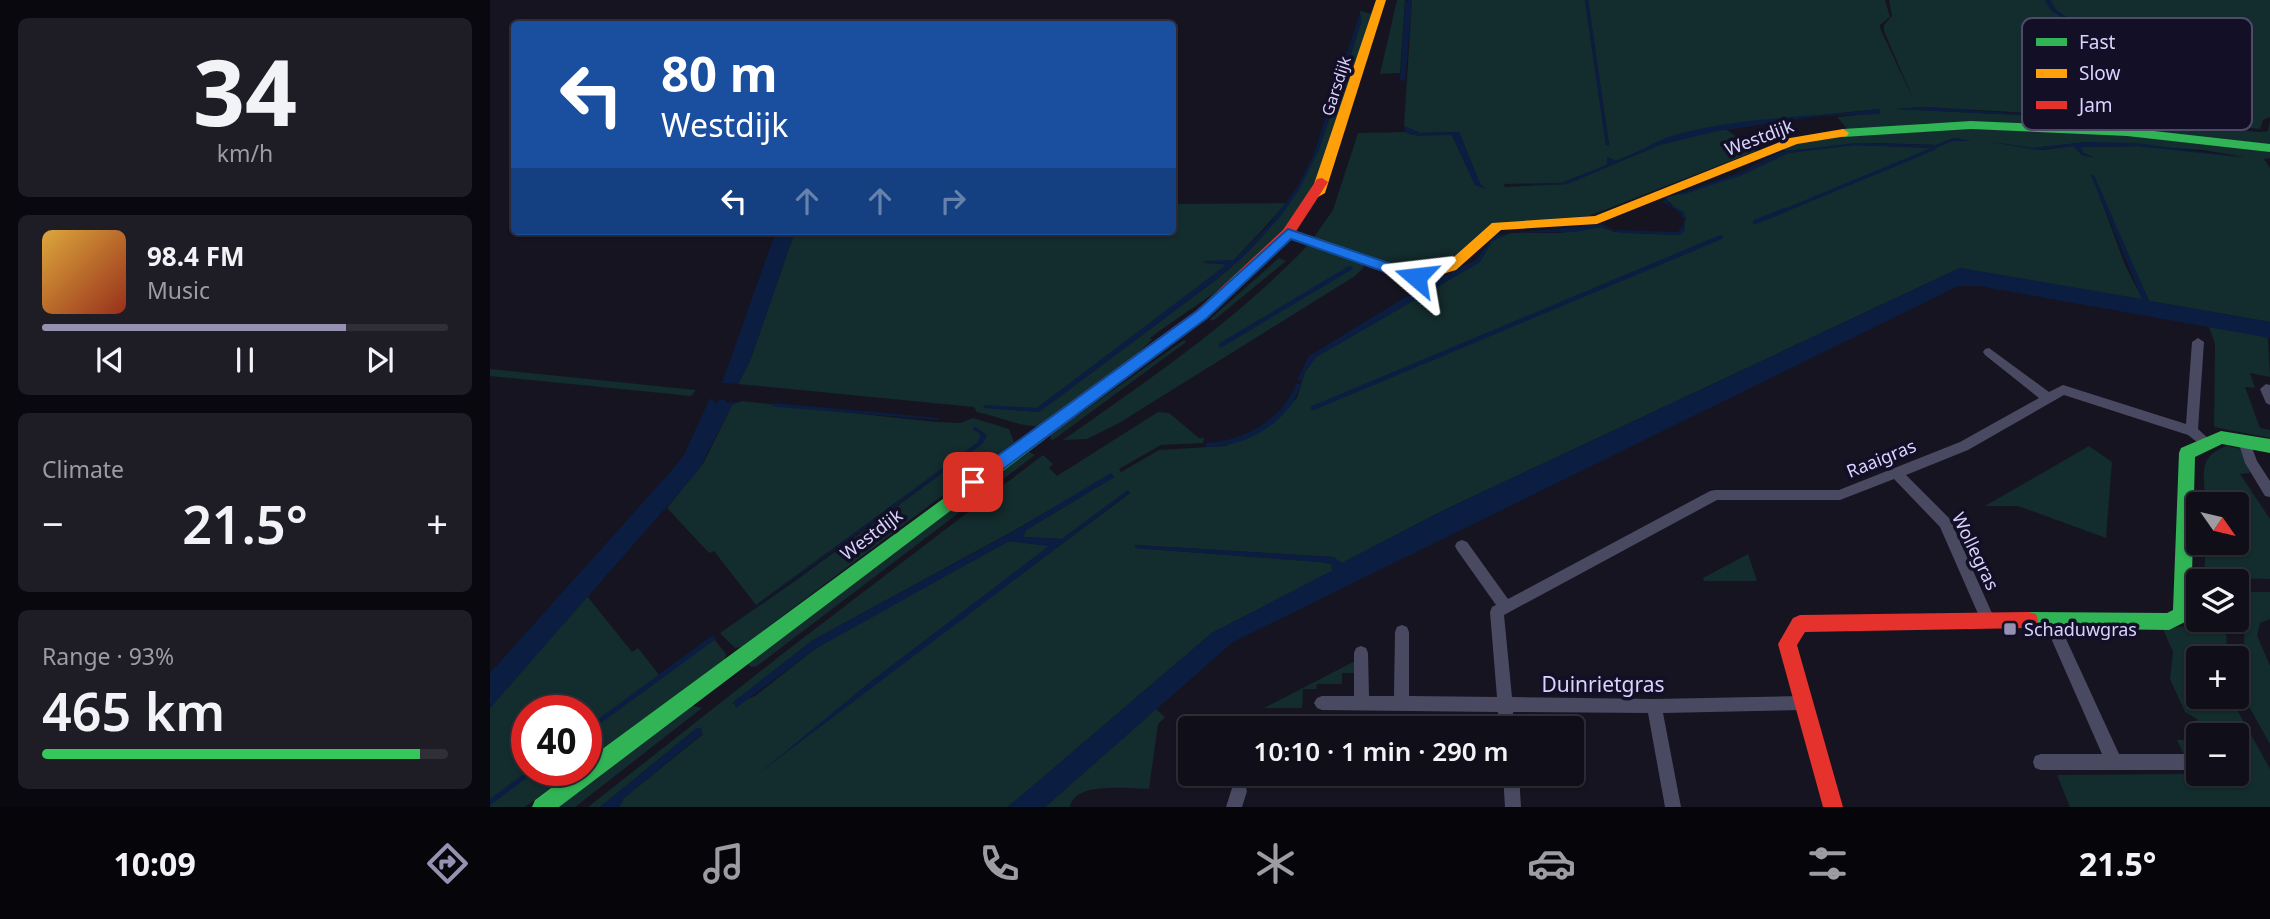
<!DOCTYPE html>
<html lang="en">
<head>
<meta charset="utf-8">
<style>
  :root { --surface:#100f19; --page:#1e1d26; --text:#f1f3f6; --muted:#9c9ca2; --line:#302f38; --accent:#9591b1 }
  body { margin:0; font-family:"Noto Sans",sans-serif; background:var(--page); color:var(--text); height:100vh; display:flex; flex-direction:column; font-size:26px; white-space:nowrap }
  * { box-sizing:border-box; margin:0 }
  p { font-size:23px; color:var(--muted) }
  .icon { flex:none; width:38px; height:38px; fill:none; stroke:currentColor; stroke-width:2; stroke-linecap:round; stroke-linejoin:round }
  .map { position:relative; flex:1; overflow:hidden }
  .side { display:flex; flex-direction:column; gap:18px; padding:18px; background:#09080e; width:490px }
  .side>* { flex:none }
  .banner { position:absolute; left:21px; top:21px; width:665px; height:214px; border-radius:7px; box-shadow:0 2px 5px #0004,0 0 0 2px var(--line); background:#1a4fa0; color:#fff; overflow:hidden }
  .needle { width:46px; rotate:124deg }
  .tools { position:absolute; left:1696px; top:492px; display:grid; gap:14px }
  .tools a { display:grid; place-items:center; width:63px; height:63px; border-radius:7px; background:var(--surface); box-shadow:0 2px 5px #0004,0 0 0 2px var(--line); font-size:35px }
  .speed { position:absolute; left:21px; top:695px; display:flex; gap:14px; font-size:35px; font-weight:700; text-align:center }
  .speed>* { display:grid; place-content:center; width:91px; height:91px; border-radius:50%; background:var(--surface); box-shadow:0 2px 5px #0004,0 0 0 2px var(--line); line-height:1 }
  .speed .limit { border:10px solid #d22; background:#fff; color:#111 }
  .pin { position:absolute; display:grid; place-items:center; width:60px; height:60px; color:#fff; margin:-30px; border-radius:14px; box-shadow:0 4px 10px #0006 }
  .me { position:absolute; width:77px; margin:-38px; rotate:287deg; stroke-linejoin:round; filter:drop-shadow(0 0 5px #0008) }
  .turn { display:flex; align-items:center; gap:24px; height:147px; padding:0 35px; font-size:32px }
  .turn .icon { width:91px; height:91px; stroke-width:2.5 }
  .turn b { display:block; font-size:49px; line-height:60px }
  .lanes { display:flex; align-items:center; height:66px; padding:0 35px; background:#0003; justify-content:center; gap:35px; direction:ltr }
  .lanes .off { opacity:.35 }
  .big { font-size:52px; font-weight:600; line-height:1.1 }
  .side .tile { flex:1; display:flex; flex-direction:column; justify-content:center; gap:10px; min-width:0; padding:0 24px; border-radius:10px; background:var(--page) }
  .side .dial { align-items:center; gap:0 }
  .dial b { font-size:91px; line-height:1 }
  .song { display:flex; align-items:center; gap:21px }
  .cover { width:84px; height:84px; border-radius:10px; background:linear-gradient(135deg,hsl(40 70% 55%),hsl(10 70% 35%)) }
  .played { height:7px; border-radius:4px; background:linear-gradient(90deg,var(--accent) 75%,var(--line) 75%) }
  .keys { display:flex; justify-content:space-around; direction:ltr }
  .heat { display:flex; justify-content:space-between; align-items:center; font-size:38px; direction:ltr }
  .charge { height:10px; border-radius:5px; background:linear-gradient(90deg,#34c759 93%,var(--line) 0) }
  .trip { position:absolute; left:688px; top:716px; width:406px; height:70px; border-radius:7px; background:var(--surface); box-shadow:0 2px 5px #0004,0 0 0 2px var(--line); font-weight:600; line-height:70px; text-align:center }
  .tab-bar { display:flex; height:112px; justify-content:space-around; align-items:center; background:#06060a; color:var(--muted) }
  .tab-bar .icon { width:49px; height:49px }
  .tab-bar .selected { color:var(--accent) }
  .tab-bar b { font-size:32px; color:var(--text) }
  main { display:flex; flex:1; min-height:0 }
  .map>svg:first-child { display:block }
</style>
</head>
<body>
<main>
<section class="side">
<div class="tile dial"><b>34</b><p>km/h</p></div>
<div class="tile">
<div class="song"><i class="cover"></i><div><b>98.4 FM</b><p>Music</p></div></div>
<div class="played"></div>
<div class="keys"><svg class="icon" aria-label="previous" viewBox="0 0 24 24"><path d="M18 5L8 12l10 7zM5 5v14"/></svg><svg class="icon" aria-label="pause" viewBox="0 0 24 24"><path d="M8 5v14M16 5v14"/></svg><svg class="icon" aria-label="next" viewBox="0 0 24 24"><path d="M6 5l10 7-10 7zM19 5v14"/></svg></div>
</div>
<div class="tile"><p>Climate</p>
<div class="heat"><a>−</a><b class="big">21.5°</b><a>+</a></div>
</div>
<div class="tile"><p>Range · 93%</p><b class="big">465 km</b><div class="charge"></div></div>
</section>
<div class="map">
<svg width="1780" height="807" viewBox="0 0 1780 807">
  <rect width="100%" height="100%" fill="#161421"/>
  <g fill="#132c2d" fill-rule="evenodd">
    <path d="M 907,0 L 915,0 L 910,73 L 890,74 Z"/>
    <path d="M 922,0 L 1095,0 L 1116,145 L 1119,145 L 1098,0 L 1395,0 L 1400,17 L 1390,25 L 1390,28 L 1424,101 L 1394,31 L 1394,25 L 1402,16 L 1399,0 L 1555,0 L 1561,10 L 1676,86 C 1652,87 1627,86 1604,91 C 1586,95 1572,113 1555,114 L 1433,107 L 1407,109 L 1628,120 L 1605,128 L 1438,123 L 1359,131 L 1347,117 L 1390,113 L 1389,109 L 1263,122 L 1187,135 L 1126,161 L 1117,157 L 1117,165 L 1071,183 L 1014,184 L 1015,187 L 1077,184 L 1169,145 L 1228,130 L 1237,130 L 1266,151 L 1099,216 L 1019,222 L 969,258 L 928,275 L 824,237 L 843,210 L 868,133 L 915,132 L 923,135 L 962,135 L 985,185 L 995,187 L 990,184 L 969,132 L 930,133 L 914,126 Z"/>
    <path d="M 1560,0 L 1780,0 L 1780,117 L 1773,120 L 1770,129 L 1740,126 L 1566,10 Z"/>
    <path d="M 870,11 L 881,14 C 858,87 842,171 794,231 C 758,276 705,304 660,338 L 662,340 C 640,360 571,423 545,426 C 533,427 502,415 487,412 L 484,407 L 248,384 L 260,361 L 305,231 L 682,231 L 683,204 L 797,203 L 744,260 L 712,263 L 735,264 L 734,269 L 547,408 L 492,407 L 549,412 L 727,279 C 823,200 834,135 871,23 Z"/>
    <path d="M 1642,121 L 1770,132 L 1778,131 L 1780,121 L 1780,146 L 1662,132 Z"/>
    <path d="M 1435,127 L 1642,135 L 1780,149 L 1780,158 L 1774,159 L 1780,168 L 1780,322 L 1659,301 L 1602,175 L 1635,265 L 1653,300 L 1470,268 L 954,510 L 852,563 L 843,557 L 645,545 L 646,548 L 831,562 L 841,564 L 843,571 L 722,633 L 518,807 L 129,807 L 134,798 L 213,734 L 207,728 L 110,807 L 98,807 L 300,648 L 553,455 L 563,464 L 559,468 L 567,476 L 668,412 L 679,413 L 709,438 L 714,438 L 713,443 L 671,445 L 629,469 L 631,472 L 669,450 L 735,446 L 770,432 L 807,398 L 815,372 L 826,357 L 990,262 L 1002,241 L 1020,233 L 1069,233 L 1111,227 L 1125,232 L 1190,235 L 1196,218 L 1175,198 L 1252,175 L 1298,153 L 1365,145 L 1445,148 L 1462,141 L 1480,141 L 1464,138 L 1446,145 L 1385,143 L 1295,151 L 1292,147 L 1327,138 ZM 1496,141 L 1543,148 L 1597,142 L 1713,150 L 1755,157 L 1649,146 L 1591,147 L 1593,153 L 1604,157 L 1592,155 L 1583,146 L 1554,150 ZM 621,474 L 624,477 L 536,530 L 533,537 L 572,539 L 638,490 L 640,493 L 327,727 L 379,683 L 560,546 L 519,541 L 358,628 L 325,649 L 265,696 L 242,704 L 323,640 L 525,530 Z"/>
    <path d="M 818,245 L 871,263 L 874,267 L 865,276 L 629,423 L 597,439 L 573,440 C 657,381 747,320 818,245 Z"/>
    <path d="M 789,258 L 796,261 L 723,321 L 720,319 Z"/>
    <path d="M 1719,327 L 1778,337 L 1780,377 L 1760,373 L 1765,388 L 1755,387 L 1770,428 L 1780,430 L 1780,438 L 1724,427 L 1725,344 Z"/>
    <path d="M 694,340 L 696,342 L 563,440 L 560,439 L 561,434 Z"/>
    <path d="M 0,369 L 206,390 L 201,396 L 0,376 Z"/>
    <path d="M 252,401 L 446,422 L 471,423 L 483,418 L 519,429 L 524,442 L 251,647 L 245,648 L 230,633 L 305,581 L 493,443 L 497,435 L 488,431 L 492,437 L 487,443 L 266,605 L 224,551 L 219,553 L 177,508 L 214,462 L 242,405 Z"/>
    <path d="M 1599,446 L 1622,462 L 1616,538 L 1528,506 L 1495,506 Z"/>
    <path d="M 1737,446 L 1752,449 L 1760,473 L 1750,474 L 1780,519 L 1780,579 L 1733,578 L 1715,572 L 1715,543 L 1746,542 L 1746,504 L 1715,504 C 1715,475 1706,457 1737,446 Z"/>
    <path d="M 539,452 L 545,455 L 267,666 L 261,667 L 256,662 Z"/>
    <path d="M 1258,554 L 1267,581 L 1214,581 L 1213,578 Z"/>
    <path d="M 1708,584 L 1708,620 L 1736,620 L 1737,658 L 1708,658 L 1708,696 L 1740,697 L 1780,769 L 1780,807 L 1580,807 L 1567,775 L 1701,774 L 1705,762 L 1694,755 L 1687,740 L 1708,740 L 1708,774 L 1746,774 L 1746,735 L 1708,736 L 1704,727 L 1707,719 L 1695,712 L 1680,679 L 1683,652 L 1673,629 L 1697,626 L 1706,620 Z"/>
    <path d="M 1755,592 L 1780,592 L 1780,619 L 1770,623 L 1767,635 L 1780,666 L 1780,744 L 1753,696 Z"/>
    <path d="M 97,596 L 142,652 L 148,648 L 170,676 L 223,638 L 236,654 L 235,660 L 96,761 L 96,710 L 37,710 L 37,770 L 84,770 L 35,807 L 0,807 L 0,708 Z"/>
    <path d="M 865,661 L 865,673 L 852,673 L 852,684 L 827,684 L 826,689 L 813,689 L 812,708 L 774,708 Z"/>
    <path d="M 201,705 L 212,708 L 85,807 L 64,807 Z"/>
    <path d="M 666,709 L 675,717 L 668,724 L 659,789 C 637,789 585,781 580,807 L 555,807 Z"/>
  </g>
  <g fill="#0b1e41">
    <path d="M 922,0 L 915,81 L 910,80 L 915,1 Z"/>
    <path d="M 1095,0 L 1098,0 L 1119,146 L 1116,145 Z"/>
    <path d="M 1555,0 L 1560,0 L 1566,10 L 1671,80 L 1561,10 Z"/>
    <path d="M 869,16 L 872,17 L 871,23 L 829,150 L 809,190 L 790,217 L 753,257 L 727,279 L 549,412 L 493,408 L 495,405 L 547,408 L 736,265 L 712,261 L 744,260 L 778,226 L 808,186 L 823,156 Z"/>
    <path d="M 1433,107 L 1628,120 L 1406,109 Z"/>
    <path d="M 1389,109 L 1390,114 L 1330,116 L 1228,131 L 1169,145 L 1077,184 L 1014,186 L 1071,183 L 1117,165 L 1117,157 L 1126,161 C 1147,154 1164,141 1185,135 C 1251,116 1322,118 1389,109 Z"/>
    <path d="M 914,126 L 930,133 L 969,132 L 990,184 L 996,189 L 985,185 L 962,135 L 927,136 L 915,132 Z"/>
    <path d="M 1464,138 L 1481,141 L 1462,141 L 1445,148 L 1365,145 L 1298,153 L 1252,175 L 1192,195 L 1190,193 L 1249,173 L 1290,152 L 1364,143 L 1446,145 Z"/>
    <path d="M 1495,141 L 1543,148 L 1597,142 L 1647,143 L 1755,158 L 1649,146 L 1591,147 L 1593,153 L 1605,158 L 1592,155 L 1583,146 L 1547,150 Z"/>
    <path d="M 1601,175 L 1604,175 L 1659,301 L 1780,322 L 1780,338 L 1489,286 L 1468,286 L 743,642 L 555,807 L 518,807 L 722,633 L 843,570 L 841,564 L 831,562 L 645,548 L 645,545 L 843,557 L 852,563 L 954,510 L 1470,268 L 1652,299 Z"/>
    <path d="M 1177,198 L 1179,204 L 1194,212 L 1195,230 L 1190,235 L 1132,233 L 1111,227 L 1085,232 L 1020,233 L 1002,241 L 990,262 L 826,357 L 815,372 L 812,381 L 807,380 L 819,356 L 932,287 L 986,260 L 1005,235 L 1111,224 L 1125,230 L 1188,232 C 1203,216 1184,209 1172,202 Z"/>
    <path d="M 286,231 L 305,231 L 260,361 L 248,384 L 232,383 Z"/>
    <path d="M 806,384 L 811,384 C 799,423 756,447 716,447 L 716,443 C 754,441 792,420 806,384 Z"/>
    <path d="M 220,398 L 227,404 L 229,400 L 235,400 L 235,403 L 252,401 L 242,405 L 208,471 L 0,708 L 0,673 L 182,470 L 194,455 Z"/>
    <path d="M 283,403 L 448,418 L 449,420 L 288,407 L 282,406 Z"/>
    <path d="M 484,426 L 497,435 L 493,443 L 231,632 L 487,443 L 492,434 L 483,430 Z"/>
    <path d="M 621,473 L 624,477 L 536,530 L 533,537 L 572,539 L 638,490 L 640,492 L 268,774 L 379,683 L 559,546 L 519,541 L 325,649 L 246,708 L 243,702 L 323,640 L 526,530 Z"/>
    <path d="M 207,728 L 212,728 L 212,734 L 134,798 L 129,807 L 110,807 Z"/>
  </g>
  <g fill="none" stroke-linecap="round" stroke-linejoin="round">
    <path stroke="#0b1e41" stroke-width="3.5" d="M 1291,212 L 1445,148"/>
    <g stroke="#0b1e41" stroke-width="4.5">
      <path d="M 1265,222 L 1295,210"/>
      <path d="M 731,345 L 860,268"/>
      <path d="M 823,408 L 1231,237"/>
    </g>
    <g stroke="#0b1e41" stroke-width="5">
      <path d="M 96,731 L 223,638"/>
      <path d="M 0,802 L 43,770"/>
    </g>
    <g fill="#4a4962" fill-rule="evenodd">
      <path d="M 1708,338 L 1714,342 L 1708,429 L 1722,442 L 1720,446 L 1712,446 L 1698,435 L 1574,395 L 1478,450 L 1416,475 L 1460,519 L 1505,620 L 1503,625 L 1498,627 L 1493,625 L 1450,527 L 1404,479 L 1350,500 L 1227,500 L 1014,615 L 1022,697 L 1164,699 L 1314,696 L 1319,698 L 1322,703 L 1319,708 L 1314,710 L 1173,713 L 1191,807 L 1175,807 L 1158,713 L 1023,712 L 1025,728 L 1009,728 L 1008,712 L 832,710 L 827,708 L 824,703 L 827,698 L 832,696 L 864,696 L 864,653 L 866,648 L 871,646 L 876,648 L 878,653 L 879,696 L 904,696 L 905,632 L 907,627 L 912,625 L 917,627 L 919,632 L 919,696 L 1007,697 L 1000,612 L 1002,607 L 1006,605 L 967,550 L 965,546 L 967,542 L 972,540 L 977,542 L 1018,599 L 1220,491 L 1225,490 L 1349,490 L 1470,442 L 1549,398 L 1495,355 L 1493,352 L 1495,349 L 1499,348 L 1559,392 L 1573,385 L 1696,424 L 1702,342 Z"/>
      <path d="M 1776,384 L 1780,385 L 1780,405 L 1776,403 L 1770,389 Z"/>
      <path d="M 1754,436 L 1758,437 L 1767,461 L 1780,481 L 1780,497 L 1775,496 L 1755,463 L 1748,441 L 1750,437 Z"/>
      <path d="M 1560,613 L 1565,615 L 1629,754 L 1696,754 L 1702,756 L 1704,762 L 1702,768 L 1696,770 L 1551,770 L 1545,768 L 1543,762 L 1545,756 L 1551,754 L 1612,754 L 1553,620 L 1555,615 Z"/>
      <path d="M 1013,774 L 1029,774 L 1031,807 L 1015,807 Z"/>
      <path d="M 749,783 L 755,785 L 757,791 L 752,807 L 736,807 L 743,785 Z"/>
    </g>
    <g fill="#30b455" fill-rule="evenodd">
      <path d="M 1481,121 L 1637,128 L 1780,144 L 1780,152 L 1637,136 L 1481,129 L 1353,137 L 1347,133 L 1353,129 Z"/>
      <path d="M 548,429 L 554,430 L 556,435 L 554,440 L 69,807 L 42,807 L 45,800 L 85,770 L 96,770 L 96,761 Z"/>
      <path d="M 1731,431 L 1780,439 L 1780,453 L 1732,444 L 1705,457 L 1701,614 L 1699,620 L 1679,630 L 1539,628 L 1532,626 L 1530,620 L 1532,614 L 1539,612 L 1677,613 L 1683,610 L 1689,453 L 1691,448 Z"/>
    </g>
    <g fill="#ff9f0a" fill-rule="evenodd">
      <path d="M 886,0 L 896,0 L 835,193 L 828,197 L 823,196 L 821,193 Z"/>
      <path d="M 1353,129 L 1359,133 L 1357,136 L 1307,144 L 1107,224 L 1011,230 L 966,270 L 926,282 L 793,236 L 791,233 L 798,228 L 803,230 L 926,272 L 956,264 L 1002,223 L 1105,216 L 1300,138 Z"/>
    </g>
    <g fill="#e5322d" fill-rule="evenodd">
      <path d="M 832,178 L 838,182 L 803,236 L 717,318 L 554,440 L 542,440 L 540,435 L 542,430 L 707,310 L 793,230 L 827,179 Z"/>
      <path d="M 1539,612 L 1546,614 L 1548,620 L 1546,626 L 1539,628 L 1315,632 L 1307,645 L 1353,807 L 1333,807 L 1288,644 L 1303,618 L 1310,615 Z"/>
    </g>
  </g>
  <path fill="#1a73e8" stroke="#114b97" stroke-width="2" d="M 798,229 L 931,274 L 933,277 L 931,281 L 921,281 L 801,239 L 717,318 L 489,487 L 477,487 L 475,482 L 477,478 L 707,311 Z"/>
  <rect fill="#9591b1" stroke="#130f26" stroke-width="2.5" x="1513" y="622" width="14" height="14" rx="3.5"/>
  <g text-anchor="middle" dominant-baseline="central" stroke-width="7" stroke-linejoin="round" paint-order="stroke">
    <g font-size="16" fill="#d9d4ff" stroke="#130f26">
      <text transform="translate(846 86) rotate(-72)">Garsdijk</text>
    </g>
    <g font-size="18" fill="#d9d4ff" stroke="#130f26">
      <text transform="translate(1269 137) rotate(-21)">Westdijk</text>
      <text transform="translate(1391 458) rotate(-22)">Raaigras</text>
      <text transform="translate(381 534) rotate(-37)">Westdijk</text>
      <text transform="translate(1486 551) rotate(64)">Wollegras</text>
    </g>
    <g font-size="18" fill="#d9d4ff" stroke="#130f26" text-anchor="start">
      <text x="1534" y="629">Schaduwgras</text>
    </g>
    <g font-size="21" fill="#d9d4ff" stroke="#130f26">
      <text x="1113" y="684">Duinrietgras</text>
    </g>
  </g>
  <rect x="1532" y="18" width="230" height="112" rx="10" fill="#130f26" stroke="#4e4a67" stroke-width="2"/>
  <rect x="1546" y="38" width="31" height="8" fill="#30b455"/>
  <rect x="1546" y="69" width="31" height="9" fill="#ff9f0a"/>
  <rect x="1546" y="101" width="31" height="8" fill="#e5322d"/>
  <g font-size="19" fill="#d9d4ff">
    <text x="1589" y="49">Fast</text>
    <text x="1589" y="80">Slow</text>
    <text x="1589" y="112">Jam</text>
  </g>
</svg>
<div class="tools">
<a><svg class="needle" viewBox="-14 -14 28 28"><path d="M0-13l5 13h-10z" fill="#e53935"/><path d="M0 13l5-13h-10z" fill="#9c9ca2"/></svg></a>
<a><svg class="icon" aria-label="layers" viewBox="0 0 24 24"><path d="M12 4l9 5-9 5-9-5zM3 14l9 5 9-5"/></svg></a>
<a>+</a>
<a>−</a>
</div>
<div class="speed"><div class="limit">40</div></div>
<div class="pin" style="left:483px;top:482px;background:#d93025"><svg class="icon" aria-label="arrive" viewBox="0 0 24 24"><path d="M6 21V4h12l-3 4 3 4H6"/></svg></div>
<svg class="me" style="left:926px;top:277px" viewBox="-20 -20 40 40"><path d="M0-17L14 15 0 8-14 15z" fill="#1a73e8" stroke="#fff" stroke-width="4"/></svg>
<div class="trip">10:10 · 1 min · 290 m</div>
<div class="banner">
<div class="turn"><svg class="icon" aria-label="left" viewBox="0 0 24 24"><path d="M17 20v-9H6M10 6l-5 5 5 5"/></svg><div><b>80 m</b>Westdijk</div></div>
<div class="lanes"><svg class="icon" aria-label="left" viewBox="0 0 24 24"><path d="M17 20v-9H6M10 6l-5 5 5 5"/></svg><svg class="icon off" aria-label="ahead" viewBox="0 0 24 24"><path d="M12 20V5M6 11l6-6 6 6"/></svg><svg class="icon off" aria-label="ahead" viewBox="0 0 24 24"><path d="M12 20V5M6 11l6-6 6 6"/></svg><svg class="icon off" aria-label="right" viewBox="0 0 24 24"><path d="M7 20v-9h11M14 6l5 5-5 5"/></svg></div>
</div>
</div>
</main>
<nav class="tab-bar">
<b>10:09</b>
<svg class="icon selected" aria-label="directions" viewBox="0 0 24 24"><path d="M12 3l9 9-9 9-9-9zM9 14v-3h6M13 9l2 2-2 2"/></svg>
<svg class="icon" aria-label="music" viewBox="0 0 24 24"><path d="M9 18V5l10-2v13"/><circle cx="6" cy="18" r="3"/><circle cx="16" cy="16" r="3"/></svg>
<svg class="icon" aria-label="phone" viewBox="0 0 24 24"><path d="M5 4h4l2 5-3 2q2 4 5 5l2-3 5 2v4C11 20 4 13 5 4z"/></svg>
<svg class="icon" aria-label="climate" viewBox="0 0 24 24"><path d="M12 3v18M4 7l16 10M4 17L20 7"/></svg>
<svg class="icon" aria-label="car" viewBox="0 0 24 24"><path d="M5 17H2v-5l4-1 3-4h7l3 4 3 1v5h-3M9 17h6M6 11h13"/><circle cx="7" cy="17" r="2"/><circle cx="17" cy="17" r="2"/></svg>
<svg class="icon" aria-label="filters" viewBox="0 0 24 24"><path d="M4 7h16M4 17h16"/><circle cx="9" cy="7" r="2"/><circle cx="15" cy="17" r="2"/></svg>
<b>21.5°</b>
</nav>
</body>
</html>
